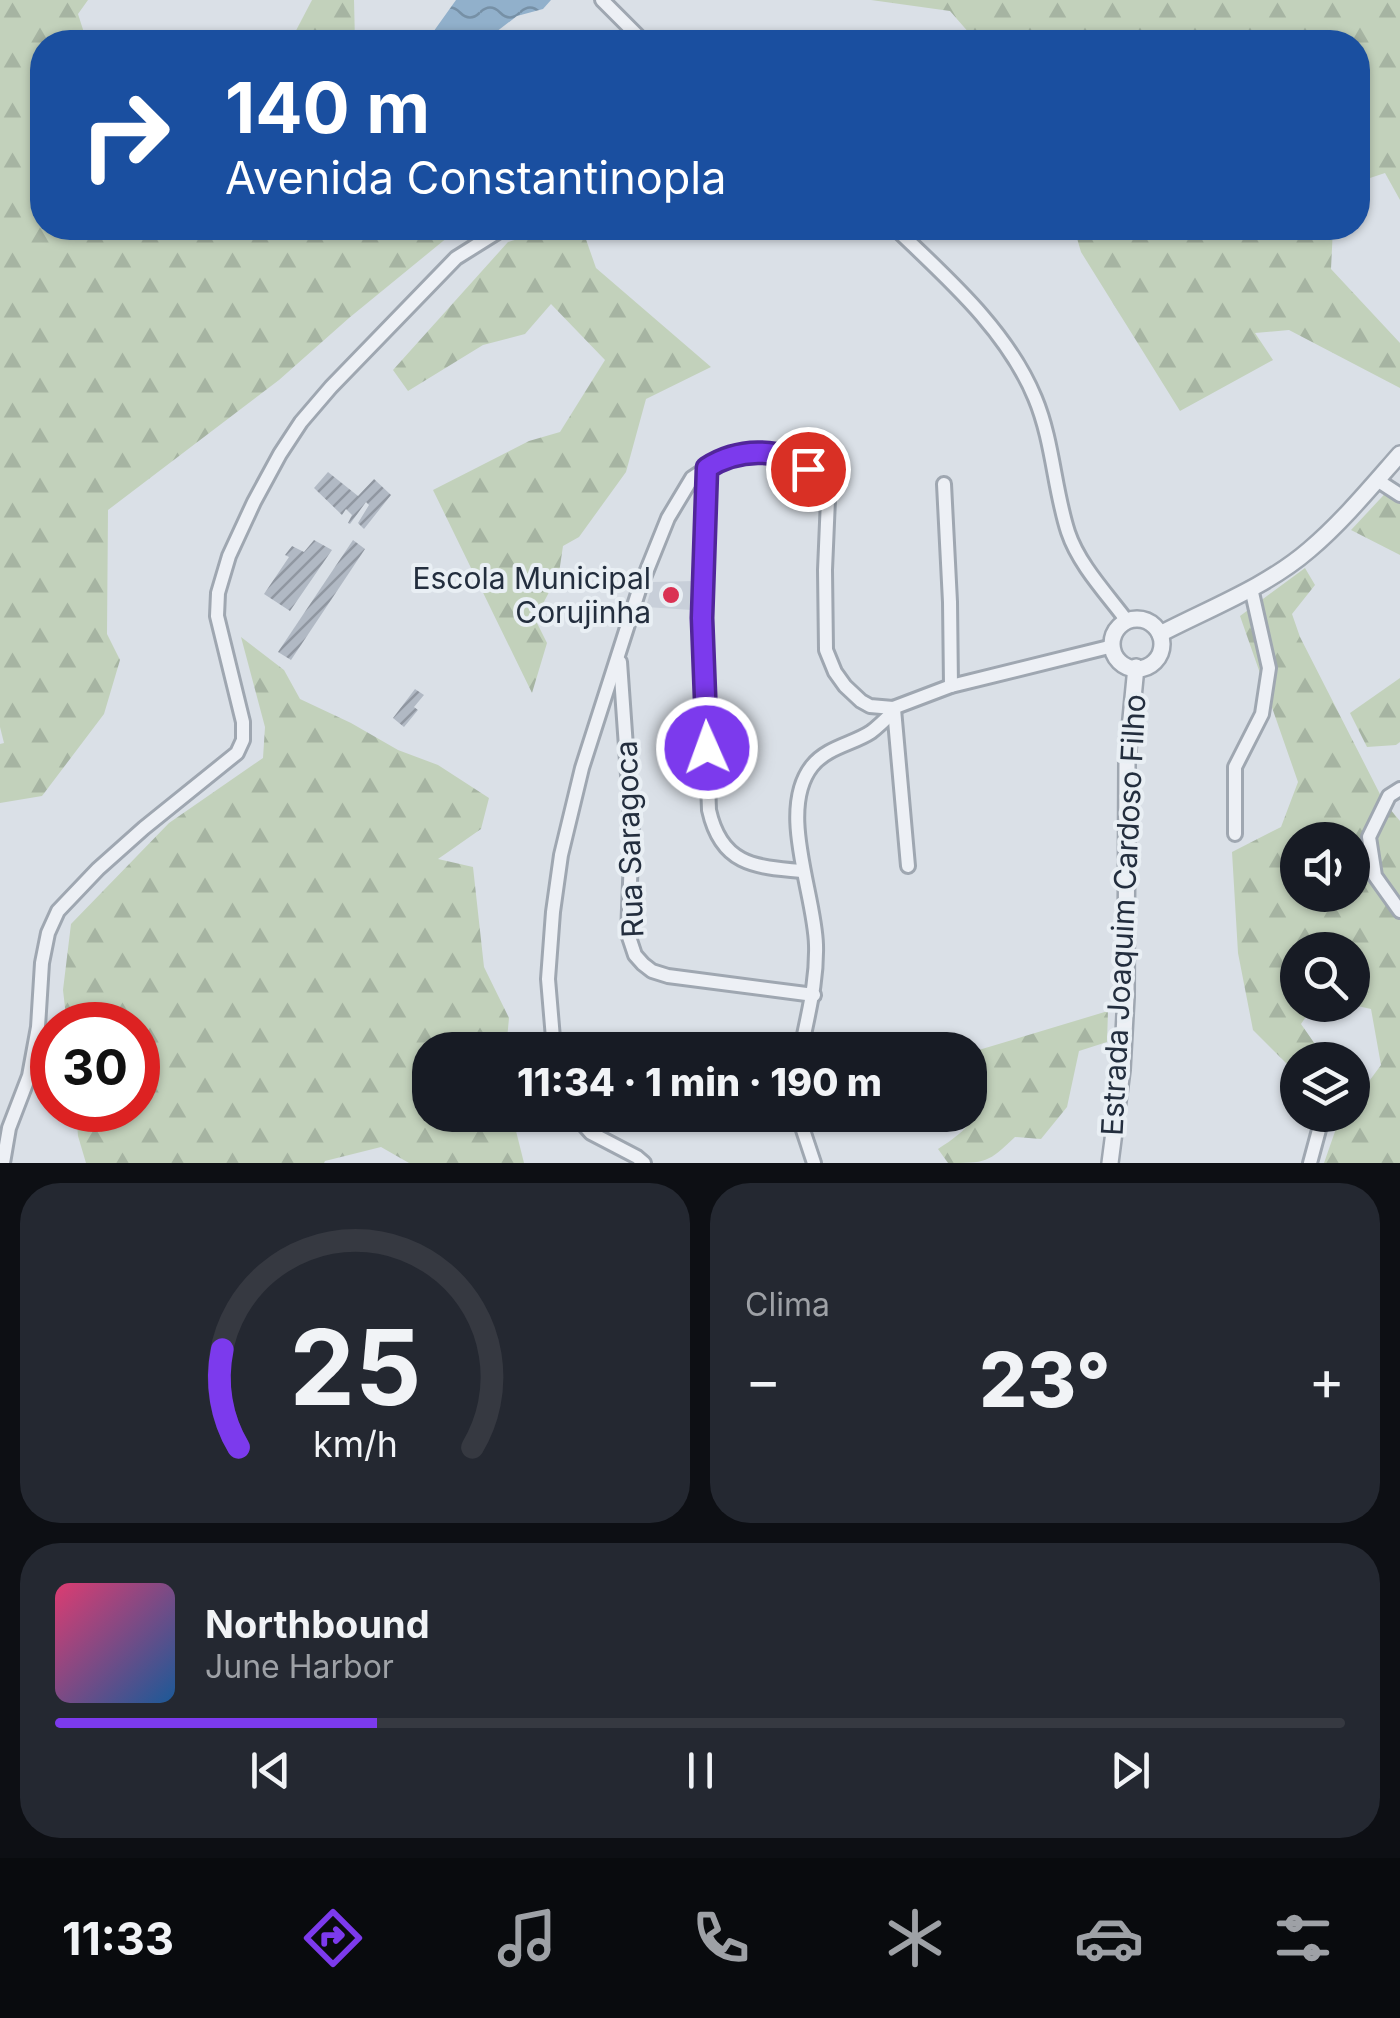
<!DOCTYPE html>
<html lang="pt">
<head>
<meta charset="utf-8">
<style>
  :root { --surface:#171b24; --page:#242831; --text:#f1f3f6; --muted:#9ea1a6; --line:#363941; --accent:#7c3aed }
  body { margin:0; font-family:Inter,sans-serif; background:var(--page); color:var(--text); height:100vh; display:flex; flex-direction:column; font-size:38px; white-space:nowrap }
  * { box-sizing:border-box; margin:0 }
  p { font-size:32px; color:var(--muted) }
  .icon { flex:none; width:55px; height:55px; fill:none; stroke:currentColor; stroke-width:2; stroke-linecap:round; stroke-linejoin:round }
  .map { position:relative; height:1163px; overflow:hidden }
  .side { display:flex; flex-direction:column; gap:20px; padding:20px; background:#0d0f14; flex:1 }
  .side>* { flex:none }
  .top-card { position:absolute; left:30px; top:30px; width:1340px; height:210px; border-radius:40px; box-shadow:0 2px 8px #0004; background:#1a4fa0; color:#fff; overflow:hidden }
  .buttons { position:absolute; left:1280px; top:822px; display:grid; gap:20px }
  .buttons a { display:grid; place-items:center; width:90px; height:90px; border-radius:50%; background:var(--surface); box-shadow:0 2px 8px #0004; font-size:50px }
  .speed { position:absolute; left:30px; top:1002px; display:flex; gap:20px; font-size:50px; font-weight:700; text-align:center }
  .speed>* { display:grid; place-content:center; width:130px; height:130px; border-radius:50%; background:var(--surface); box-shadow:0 2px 8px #0004; line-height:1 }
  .speed .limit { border:15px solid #d22; background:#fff; color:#111 }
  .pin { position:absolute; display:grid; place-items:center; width:85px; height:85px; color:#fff; margin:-42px; border:5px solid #fff; border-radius:50%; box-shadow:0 2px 10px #0007 }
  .me { position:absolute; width:110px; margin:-55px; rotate:358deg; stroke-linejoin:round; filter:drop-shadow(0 0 8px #0008) }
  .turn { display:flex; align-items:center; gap:35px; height:210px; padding:0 30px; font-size:45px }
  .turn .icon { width:130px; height:130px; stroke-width:2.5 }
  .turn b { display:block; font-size:70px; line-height:85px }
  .big { font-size:75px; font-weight:800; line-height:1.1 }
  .side .card { flex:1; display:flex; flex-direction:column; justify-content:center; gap:15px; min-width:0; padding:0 35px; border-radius:40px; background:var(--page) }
  .side .dial { align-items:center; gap:0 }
  .dial svg { height:260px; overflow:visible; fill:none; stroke:var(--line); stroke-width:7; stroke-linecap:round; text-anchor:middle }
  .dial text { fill:var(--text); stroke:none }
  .song { display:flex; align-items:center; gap:30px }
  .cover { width:120px; height:120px; border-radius:15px; background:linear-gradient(135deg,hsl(340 70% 55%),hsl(210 70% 35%)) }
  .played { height:10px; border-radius:5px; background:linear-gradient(90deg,var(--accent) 25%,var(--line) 25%) }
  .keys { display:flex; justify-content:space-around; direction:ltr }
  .heat { display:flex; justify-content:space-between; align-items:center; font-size:55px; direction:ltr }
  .side .tiles { flex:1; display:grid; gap:20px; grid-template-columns:1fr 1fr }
  .card:last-child { grid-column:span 2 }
  .trip { position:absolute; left:412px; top:1032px; width:575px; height:100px; border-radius:40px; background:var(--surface); box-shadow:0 2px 8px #0004; font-weight:800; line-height:100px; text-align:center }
  .tab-bar { display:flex; height:160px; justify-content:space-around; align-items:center; background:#090b0e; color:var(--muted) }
  .tab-bar .icon { width:70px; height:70px }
  .tab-bar .active { color:var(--accent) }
  .tab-bar b { font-size:45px; color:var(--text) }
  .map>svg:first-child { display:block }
</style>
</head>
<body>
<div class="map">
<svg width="1400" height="1163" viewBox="0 0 1400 1163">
  <defs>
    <pattern id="forest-firs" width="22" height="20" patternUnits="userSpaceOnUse" patternTransform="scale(2.5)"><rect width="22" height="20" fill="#c2d1bb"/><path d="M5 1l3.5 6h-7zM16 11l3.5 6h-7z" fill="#a6b4a2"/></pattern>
    <pattern id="water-waves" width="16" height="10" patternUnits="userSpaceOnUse" patternTransform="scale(2.5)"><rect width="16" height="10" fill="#91b0cb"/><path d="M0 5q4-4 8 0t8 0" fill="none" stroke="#7690a6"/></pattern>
    <pattern id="building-hatch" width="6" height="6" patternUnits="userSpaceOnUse" patternTransform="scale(2.5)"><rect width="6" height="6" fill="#b1b9c4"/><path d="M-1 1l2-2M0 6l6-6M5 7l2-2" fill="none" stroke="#9097a1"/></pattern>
  </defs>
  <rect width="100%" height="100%" fill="#dae0e7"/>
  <path fill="#c8cfd9" d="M 694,581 L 692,610 L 646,607 L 653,582 Z"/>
  <g fill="url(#forest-firs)" fill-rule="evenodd">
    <path d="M 0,0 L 88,0 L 78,14 L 87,42 L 42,42 L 42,228 L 459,228 L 349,318 L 279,380 L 108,510 L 107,634 L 120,660 L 104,714 L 42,796 L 0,803 L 0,744 L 4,743 L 0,727 Z"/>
    <path d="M 312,0 L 354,0 L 355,42 L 290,42 Z"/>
    <path d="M 871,0 L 1400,0 L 1400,200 L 1385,173 L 1358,182 L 1358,42 L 977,42 L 950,11 Z"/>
    <path d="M 554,228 L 582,228 L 596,268 L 711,367 L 646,399 L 626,472 L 579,537 L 563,546 L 559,573 L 535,619 L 547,643 L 532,693 L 433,490 L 529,441 L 560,432 L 605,360 L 551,304 L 525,334 L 483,345 L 408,391 L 393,370 L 508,242 Z"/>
    <path d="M 1074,228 L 1333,228 L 1331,269 L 1400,343 L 1400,388 L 1289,330 L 1255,333 L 1273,360 L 1180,411 L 1081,252 Z"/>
    <path d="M 1395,483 L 1400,487 L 1400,555 L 1351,530 Z"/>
    <path d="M 1305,568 L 1315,585 L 1292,614 L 1300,637 L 1384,802 L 1400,821 L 1400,1163 L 1324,1163 L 1339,1120 L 1343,1115 L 1352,1115 L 1353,1103 L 1381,1065 L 1371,1009 L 1353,1005 L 1352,950 L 1298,950 L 1298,1005 L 1314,1005 L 1301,1024 L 1322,1054 L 1319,1060 L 1298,1060 L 1297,1074 L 1253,1030 L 1238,953 L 1232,852 L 1281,827 L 1298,782 L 1240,616 ZM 1298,840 L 1352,840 L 1352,895 L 1298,895 Z"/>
    <path d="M 241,637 L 284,670 L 300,699 L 351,723 L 398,750 L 438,765 L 489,798 L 481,829 L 438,859 L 473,867 L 484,967 L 509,1018 L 506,1050 L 430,1050 L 430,1115 L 512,1115 L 524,1163 L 409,1163 L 381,1147 L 325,1161 L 324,1163 L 86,1163 L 78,1136 L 76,1110 L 138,1110 L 138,1025 L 67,1025 L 63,990 L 71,924 L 169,823 L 263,758 L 265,727 Z"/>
    <path d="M 1400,678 L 1400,742 L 1396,745 L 1367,747 L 1350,713 Z"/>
    <path d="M 1108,1011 L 1107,1042 L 1079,1051 L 1067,1107 L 1041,1139 L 1015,1137 C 988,1163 986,1163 948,1163 L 938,1149 C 989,1117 978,1105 972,1052 Z"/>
  </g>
  <path fill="url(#water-waves)" d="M 456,0 L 551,0 L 543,9 L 517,16 L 483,42 L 426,42 Z"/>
  <g fill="url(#building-hatch)">
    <path d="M 328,472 L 358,496 L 374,479 L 391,495 L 364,529 L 358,523 L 369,505 L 366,502 L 350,524 L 348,523 L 352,515 L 346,509 L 342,515 L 314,488 Z"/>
    <path d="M 314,540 L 332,550 L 290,611 L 264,594 L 289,557 L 285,555 L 292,546 L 304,552 Z"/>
    <path d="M 353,540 L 365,549 L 291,660 L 278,652 Z"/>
    <path d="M 415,689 L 424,695 L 414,707 L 418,710 L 404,727 L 393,718 Z"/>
  </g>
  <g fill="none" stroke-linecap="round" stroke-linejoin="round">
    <g stroke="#9fa7b1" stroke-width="18">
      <g id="minor">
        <path d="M 602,0 L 644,42"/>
        <path d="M 895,228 C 947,278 1007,330 1035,398 C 1053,441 1054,489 1068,532 C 1079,565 1107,594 1127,621"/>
        <path d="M 707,468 L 702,618 L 709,810 C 721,864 753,867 802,871"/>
        <path d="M 1377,480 L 1400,495"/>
        <path d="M 944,484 L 950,602 L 951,686"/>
        <path d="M 620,662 L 632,832 L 628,934 L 635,955 L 643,964 L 652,971 L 668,976 L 814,995"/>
        <path d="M 894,709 L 908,866"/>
        <path d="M 1400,789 L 1389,796 L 1369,837 L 1375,876 L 1400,911"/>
        <path d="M 1235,834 L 1235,767 L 1262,714 L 1269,668 L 1251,588"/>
        <path d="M 554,1050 L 548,979 L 553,912 L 561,855 L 582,768 L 639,590 L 668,518 L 692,478 L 725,456 L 774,453 L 798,461 L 815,473 L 828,499 L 825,570 L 826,650 L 835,672 L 845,686 L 861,701 L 870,706 L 893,708 L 951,686 L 1113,646"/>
        <path d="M 801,1050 C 808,1013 817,983 816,945 C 815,894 777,810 812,766 C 827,747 853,744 871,732 C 879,726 887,718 894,711"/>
        <path d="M 575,1115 L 591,1133 L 637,1157 L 644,1163"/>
        <path d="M 798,1115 L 814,1163"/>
        <path d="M 3,1163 L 9,1128 L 29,1076 L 38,1027 L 42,963 L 48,933 L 58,911 L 98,869 L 144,828 L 237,753 L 243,740 L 243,722 L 217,616 L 218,593 L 229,556 L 254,502 L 280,454 L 301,422 L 331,387 L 456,258 L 504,228"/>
        <path d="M 1310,1163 L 1323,1115"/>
      </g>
    </g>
    <g stroke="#9fa7b1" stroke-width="20">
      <g id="tertiary">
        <circle cx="1137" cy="644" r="25"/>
        <path d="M 1160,634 C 1210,608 1266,587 1309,550 C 1342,522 1371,487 1400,454"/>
        <path d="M 1110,1163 L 1122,1070 L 1126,997 L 1127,760 L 1136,667"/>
      </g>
    </g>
    <use href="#minor" stroke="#edf0f5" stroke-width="12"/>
    <use href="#tertiary" stroke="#edf0f5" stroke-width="15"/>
  </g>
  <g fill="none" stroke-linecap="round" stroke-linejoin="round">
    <g stroke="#51269a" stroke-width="25">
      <path id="route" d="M 707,748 L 702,618 L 707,468 C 736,449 780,446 808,469"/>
    </g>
    <use href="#route" stroke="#7c3aed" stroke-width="18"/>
  </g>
  <circle fill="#da3153" stroke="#e9eff4" stroke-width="4" cx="671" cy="595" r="10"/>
  <g text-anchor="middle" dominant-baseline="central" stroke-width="8" stroke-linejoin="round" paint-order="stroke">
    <g font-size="30" fill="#232e3e" stroke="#e9eff4" text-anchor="end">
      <text x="651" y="578">Escola Municipal<tspan x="651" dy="34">Corujinha</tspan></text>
    </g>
    <g font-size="30" fill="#232e3e" stroke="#e9eff4">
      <text transform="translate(629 839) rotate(-92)">Rua Saragoca</text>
      <text transform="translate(1123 915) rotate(-87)">Estrada Joaquim Cardoso Filho</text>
    </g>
  </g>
</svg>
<div class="buttons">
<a><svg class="icon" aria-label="sound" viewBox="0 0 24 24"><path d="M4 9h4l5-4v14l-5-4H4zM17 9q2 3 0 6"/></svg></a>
<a><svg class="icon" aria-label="search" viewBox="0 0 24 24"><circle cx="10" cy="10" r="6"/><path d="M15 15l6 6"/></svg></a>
<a><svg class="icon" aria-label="layers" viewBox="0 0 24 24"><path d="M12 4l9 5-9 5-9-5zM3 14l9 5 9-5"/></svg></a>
</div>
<div class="speed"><div class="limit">30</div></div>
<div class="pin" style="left:808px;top:469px;background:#d93025"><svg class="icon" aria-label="arrive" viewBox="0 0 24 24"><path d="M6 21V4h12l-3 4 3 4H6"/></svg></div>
<svg class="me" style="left:707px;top:748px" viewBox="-20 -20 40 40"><circle r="17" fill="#7c3aed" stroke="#fff" stroke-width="3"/><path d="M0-11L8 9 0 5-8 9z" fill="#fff"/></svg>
<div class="trip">11:34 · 1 min · 190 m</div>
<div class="top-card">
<div class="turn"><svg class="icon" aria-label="right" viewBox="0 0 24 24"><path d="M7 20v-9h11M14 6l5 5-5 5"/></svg><div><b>140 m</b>Avenida Constantinopla</div></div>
</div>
</div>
<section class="side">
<div class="tiles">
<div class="card dial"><svg viewBox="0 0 100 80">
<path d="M14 69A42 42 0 1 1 86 69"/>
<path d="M14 69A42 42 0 0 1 9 39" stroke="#7c3aed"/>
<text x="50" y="56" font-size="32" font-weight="700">25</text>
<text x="50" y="72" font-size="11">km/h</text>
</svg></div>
<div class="card"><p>Clima</p>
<div class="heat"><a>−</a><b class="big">23°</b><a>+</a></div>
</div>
<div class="card">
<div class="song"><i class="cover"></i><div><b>Northbound</b><p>June Harbor</p></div></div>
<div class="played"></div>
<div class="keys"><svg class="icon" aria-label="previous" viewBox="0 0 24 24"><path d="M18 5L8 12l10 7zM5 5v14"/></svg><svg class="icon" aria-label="pause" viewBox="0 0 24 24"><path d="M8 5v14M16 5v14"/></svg><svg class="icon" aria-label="next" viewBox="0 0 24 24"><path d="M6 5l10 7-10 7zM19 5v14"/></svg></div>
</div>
</div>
</section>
<nav class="tab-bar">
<b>11:33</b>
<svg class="icon active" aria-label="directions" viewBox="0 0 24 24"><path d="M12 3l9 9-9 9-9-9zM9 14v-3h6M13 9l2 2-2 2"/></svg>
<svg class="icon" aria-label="music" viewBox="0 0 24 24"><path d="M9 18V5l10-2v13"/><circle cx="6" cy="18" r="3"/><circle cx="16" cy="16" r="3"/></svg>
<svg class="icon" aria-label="phone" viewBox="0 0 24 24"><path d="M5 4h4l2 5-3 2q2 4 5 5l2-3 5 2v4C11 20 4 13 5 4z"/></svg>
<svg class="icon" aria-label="climate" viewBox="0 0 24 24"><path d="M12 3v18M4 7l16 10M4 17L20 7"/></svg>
<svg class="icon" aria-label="car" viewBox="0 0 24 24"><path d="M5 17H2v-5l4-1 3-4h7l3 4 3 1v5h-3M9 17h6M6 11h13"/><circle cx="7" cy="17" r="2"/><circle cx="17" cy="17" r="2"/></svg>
<svg class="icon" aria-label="filters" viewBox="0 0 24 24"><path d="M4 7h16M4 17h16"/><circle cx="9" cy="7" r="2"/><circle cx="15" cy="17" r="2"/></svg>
</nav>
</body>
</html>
